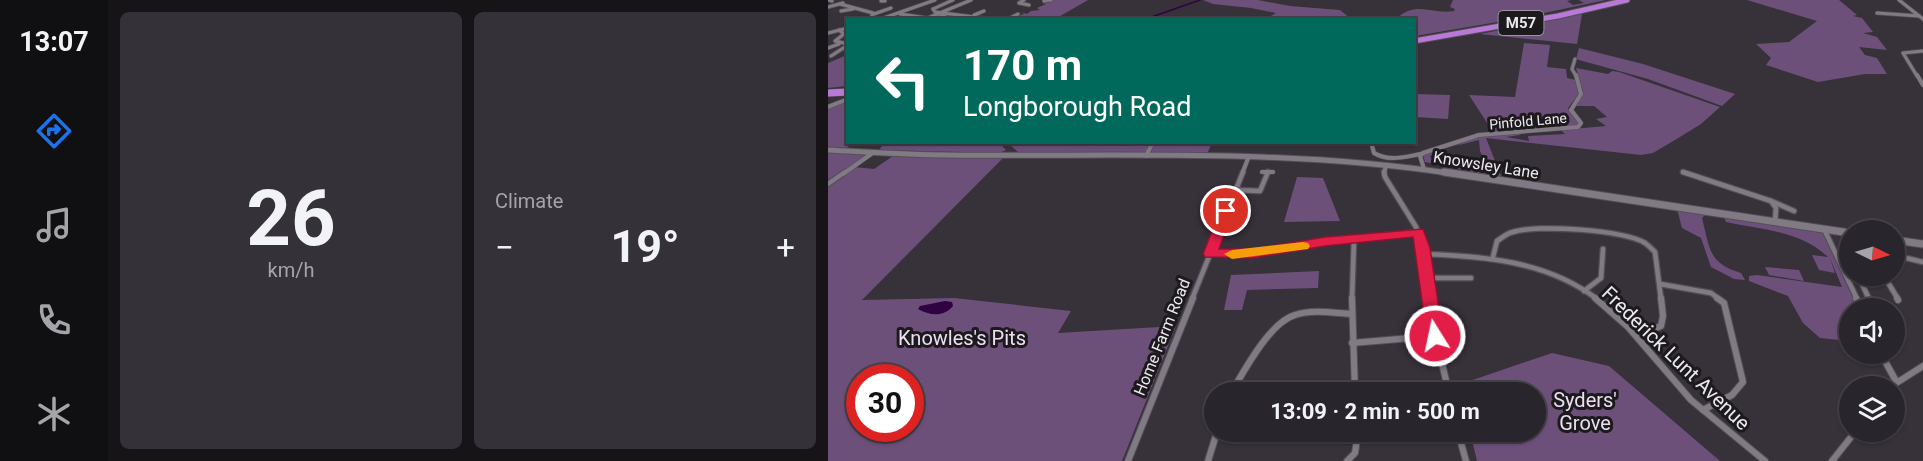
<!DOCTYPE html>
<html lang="en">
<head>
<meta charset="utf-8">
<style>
  :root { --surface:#29252c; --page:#353138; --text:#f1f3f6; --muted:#a5a5a9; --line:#454248; --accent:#1a73e8 }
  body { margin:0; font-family:Roboto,sans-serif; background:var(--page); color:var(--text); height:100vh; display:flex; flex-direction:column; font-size:22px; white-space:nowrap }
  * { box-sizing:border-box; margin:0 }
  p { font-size:20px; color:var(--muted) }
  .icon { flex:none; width:33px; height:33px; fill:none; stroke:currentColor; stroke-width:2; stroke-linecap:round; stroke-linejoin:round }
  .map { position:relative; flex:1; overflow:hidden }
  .sheet { display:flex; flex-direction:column; gap:12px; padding:12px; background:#171418; width:720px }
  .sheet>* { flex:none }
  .hud { position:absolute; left:18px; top:18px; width:570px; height:126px; border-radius:0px; box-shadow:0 2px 4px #0004,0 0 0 2px var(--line); background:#00695c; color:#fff; overflow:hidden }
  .needle { width:39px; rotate:95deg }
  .controls { position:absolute; left:1011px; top:220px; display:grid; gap:12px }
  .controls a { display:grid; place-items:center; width:66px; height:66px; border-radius:50%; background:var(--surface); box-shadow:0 2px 4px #0004,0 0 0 2px var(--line); font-size:30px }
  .speed { position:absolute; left:18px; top:364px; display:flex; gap:12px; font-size:30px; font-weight:700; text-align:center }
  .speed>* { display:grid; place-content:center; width:78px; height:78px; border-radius:50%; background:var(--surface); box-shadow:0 2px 4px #0004,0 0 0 2px var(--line); line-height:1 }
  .speed .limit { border:9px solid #d22; background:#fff; color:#111 }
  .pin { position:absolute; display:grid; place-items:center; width:51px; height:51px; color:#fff; margin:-26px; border:3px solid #fff; border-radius:50%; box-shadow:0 2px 6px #0007 }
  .me { position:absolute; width:66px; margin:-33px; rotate:350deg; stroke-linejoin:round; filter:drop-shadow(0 0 4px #0008) }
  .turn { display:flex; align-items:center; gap:21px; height:126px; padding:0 18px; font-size:27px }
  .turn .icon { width:78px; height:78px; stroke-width:2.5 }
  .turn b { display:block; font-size:42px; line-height:51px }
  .big { font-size:45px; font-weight:700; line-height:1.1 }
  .sheet .widget { flex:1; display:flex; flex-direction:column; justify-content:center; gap:9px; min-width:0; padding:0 21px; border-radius:9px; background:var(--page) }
  .sheet .dial { align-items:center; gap:0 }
  .dial b { font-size:78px; line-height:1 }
  .heat { display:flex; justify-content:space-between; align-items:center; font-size:33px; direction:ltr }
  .sheet .tiles { flex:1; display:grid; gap:12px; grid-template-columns:repeat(2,1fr) }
  .trip { position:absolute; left:376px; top:382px; width:342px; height:60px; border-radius:30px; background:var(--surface); box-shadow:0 2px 4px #0004,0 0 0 2px var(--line); font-weight:700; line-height:60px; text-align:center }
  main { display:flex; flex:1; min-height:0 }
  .tab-bar { display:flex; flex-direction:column; width:108px; justify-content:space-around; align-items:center; background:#100f12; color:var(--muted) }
  .tab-bar .icon { width:42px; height:42px }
  .tab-bar .active { color:var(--accent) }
  .tab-bar b { font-size:27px; color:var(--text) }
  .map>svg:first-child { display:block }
</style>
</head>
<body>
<main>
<nav class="tab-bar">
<b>13:07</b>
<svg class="icon active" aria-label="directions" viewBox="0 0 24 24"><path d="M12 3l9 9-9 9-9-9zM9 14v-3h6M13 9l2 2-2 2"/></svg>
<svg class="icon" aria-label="music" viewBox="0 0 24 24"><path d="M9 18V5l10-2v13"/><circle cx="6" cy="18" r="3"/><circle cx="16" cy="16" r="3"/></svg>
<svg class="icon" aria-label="phone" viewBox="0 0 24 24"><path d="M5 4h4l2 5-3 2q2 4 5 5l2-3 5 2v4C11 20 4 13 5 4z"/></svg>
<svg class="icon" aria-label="climate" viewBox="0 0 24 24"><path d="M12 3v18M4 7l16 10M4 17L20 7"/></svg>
</nav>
<section class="sheet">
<div class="tiles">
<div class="widget dial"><b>26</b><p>km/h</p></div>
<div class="widget"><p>Climate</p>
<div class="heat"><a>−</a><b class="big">19°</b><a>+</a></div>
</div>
</div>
</section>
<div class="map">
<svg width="1095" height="461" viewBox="0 0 1095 461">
  <rect width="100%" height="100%" fill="#37313a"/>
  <g fill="#6c507a" fill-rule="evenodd">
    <path d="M 225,0 L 260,0 L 227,19 L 181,19 L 196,14 L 193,12 L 199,14 L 203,11 L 212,10 L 209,8 L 218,4 L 214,3 L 220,3 Z"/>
    <path d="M 375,0 L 430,0 L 462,6 L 512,10 L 523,19 L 438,19 L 448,13 L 423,8 L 385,4 Z"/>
    <path d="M 625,0 L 743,0 L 739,1 L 745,5 L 756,3 L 751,0 L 778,0 L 693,18 L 587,36 L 586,20 L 568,19 C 589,0 603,15 626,11 L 627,9 L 622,7 Z"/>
    <path d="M 919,0 L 1011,0 L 1029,15 L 1025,16 L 1034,18 L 1045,32 L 1035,33 L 1049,37 L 1059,50 L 1031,47 L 1037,55 L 1049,58 L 1059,74 L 1037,74 L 990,82 L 938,65 L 943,58 L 928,44 L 961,42 L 989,21 Z"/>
    <path d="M 754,14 L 749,44 L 652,34 Z"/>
    <path d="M 696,43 L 722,45 L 719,67 L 738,69 L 739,78 L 748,80 L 752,92 L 740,108 L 751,124 L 747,127 L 714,127 L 665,132 L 641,95 L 687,97 Z"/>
    <path d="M 751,48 L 815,64 L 907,94 L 894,106 L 820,79 L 751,60 L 748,59 Z"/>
    <path d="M 19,55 L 19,86 L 0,88 L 0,63 Z"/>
    <path d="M 748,68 L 780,74 L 784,71 L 791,72 L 892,107 L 873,124 L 847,140 L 825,153 L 813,155 L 658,138 L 673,176 L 672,178 L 597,162 L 595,155 L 603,152 L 606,154 L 602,156 L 605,162 L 653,160 L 655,157 L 652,151 L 651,140 L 627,146 L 652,136 L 694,131 L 692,135 L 678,137 L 701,141 L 700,136 L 737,134 L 733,130 L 778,126 L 768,119 L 779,117 L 766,106 L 746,106 L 755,92 Z"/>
    <path d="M 587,94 L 622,95 L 620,119 L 587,117 Z"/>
    <path d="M 19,100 L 20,142 L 26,143 L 18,148 L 0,147 L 0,108 Z"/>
    <path d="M 57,142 L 117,143 L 174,146 L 178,150 L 171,153 L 51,150 Z"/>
    <path d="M 185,142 L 323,142 L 323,143 L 318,152 L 190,152 L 182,145 Z"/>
    <path d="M 327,143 L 384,143 L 379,154 L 326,155 L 323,151 Z"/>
    <path d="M 0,152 L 37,154 L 38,157 L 0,183 Z"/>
    <path d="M 65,156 L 176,157 L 34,300 L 126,298 L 243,311 L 230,333 L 348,326 L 294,461 L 0,461 L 0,185 L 26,167 L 46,169 ZM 32,378 L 82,378 L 82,429 L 32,429 Z"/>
    <path d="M 469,177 L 495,178 L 512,221 L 456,222 Z"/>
    <path d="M 849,209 L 879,213 L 874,218 C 882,249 880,263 913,273 L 917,280 L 906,279 L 883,267 L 873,238 L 854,228 Z"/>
    <path d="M 896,217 L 994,231 L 1030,309 L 1022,309 L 1021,341 L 992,338 L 975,323 L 960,296 L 921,281 L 921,276 L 929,275 L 1014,287 L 1002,258 L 1007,273 L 991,270 L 984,255 L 1000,257 C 972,230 934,230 898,222 Z"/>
    <path d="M 937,267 L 971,270 L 976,281 L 941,275 Z"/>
    <path d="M 491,271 L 490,288 L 419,290 L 414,310 L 396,310 L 403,275 Z"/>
    <path d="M 724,353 L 781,366 L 892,461 L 649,461 L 642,432 L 708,432 L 708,393 L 632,393 L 630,385 Z"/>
  </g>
  <path fill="#310242" d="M 117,301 L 124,302 L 125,306 C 116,317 102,316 90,309 L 92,306 Z"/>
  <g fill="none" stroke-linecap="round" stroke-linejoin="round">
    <path stroke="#310242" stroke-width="1.5" d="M 315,20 L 372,0"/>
    <g stroke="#544f56" stroke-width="4.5">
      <g id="street-far3">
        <path d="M 1,0 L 4,1"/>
        <path d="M 196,0 L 191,3 L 201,5"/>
        <path d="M 1071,0 L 1095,19"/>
        <path d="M 53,1 L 57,1"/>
        <path d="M 216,1 L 223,0"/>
        <path d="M 12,4 L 45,13 L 43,18 L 47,20"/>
        <path d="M 0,7 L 15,3"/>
        <path d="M 105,9 L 107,12 L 170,20"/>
        <path d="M 105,9 L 125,0"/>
        <path d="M 13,11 L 25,9"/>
        <path d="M 1049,13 L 1091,16"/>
        <path d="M 46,14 L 63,8"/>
        <path d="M 72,14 L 99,18"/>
        <path d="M 146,15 L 156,11"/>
        <path d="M 50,20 L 107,0"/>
        <path d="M 95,20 L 143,0"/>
        <path d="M 104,20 L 118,14"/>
        <path d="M 178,20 L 190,14"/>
        <path d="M 11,30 L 16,34 L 7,41 L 20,44"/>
        <path d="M 0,33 L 20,28"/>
        <path d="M 0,48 L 11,44"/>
        <path d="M 3,56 L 20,45"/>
        <path d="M 747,59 L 744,69 L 748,76"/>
        <path d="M 1089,76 L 1075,53 L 1095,51"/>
      </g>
    </g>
    <g stroke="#544f56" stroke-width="5">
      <g id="street-far2">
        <path d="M 1089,75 L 1095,85"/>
        <path d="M 0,107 L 20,99"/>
        <path d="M 543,142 L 546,153 C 561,162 576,157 593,154"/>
        <path d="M 318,156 L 325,142"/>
        <path d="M 596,169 L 592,156 L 595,153 L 651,135 L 750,127 L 753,123 L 743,110 L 753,94 L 748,75"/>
        <path d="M 434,172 L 445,172"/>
        <path d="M 855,172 L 860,174"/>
        <path d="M 15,174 L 46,152"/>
        <path d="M 414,174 L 421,156"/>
        <path d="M 556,174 L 558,165"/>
      </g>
    </g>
    <g stroke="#544f56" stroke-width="7">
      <g id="street-far1">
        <path d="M 556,172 L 557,177 L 588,227 L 595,248 L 602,299"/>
        <path d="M 855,172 L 943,201 L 948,208 L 947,222"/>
        <path d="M 0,184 L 17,172"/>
        <path d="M 407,190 L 432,191 L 440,172"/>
        <path d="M 943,201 L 966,211"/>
        <path d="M 996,229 L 1029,299"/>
        <path d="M 382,254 L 425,254 L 497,242 L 590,232"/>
        <path d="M 595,254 C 656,256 719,261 769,299"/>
        <path d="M 1066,255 L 1095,262"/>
        <path d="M 665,257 L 669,241 C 674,238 679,233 685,232 C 708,224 796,230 817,243 C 820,245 824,249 827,252 L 833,299"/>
        <path d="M 1056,276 L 1070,299"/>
        <path d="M 1031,277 L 1041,299"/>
        <path d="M 598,278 L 643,278"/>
        <path d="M 832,284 L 883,293 L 891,299"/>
        <path d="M 756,291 L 773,278 L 775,249"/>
        <path d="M 364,299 L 415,172"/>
        <path d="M 524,299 L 526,240"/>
      </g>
    </g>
    <g stroke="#544f56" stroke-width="8">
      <g id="street">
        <path d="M 524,298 L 527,393"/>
        <path d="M 601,298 L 605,326 L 621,393"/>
        <path d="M 767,298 L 800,327 L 863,400 L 937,461"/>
        <path d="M 1028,298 L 1033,309"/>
        <path d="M 1040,298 L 1047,309"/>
        <path d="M 1069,298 L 1070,300"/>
        <path d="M 809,336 L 833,326 L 835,316 L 833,298"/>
        <path d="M 524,343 L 607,336"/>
        <path d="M 1053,354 L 1068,381"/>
        <path d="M 1062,387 L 1095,366"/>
        <path d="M 403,393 C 416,371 442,322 467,315 C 485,309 505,313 523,314"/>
        <path d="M 875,410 L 904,395 L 915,382 L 896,303 L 889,298"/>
        <path d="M 630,432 L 638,461"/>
        <path d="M 300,461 L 365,298"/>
        <path d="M 380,461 L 389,432"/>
        <path d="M 519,461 L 527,453 L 530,432"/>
        <path d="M 1004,461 L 1027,432"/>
      </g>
    </g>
    <g stroke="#544f56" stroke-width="7">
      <path id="secondary-far1" d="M 0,150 C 39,152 79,155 118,155 C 288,157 458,148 626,174"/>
    </g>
    <g stroke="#544f56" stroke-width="9">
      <g id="secondary">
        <path d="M 616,172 L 1022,233"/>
        <path d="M 1066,240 L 1095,244"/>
      </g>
    </g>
    <g stroke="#544f56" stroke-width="7">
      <path id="highway-far1" d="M 586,41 L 730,16 L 799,0"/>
    </g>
    <g stroke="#544f56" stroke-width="8">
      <path id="highway" d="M 0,93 L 20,92"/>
    </g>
    <use href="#street-far3" stroke="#817a84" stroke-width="3"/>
    <use href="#street-far2" stroke="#817a84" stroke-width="4"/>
    <use href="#street-far1" stroke="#817a84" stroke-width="4.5"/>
    <use href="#street" stroke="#817a84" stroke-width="6"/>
    <use href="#secondary-far1" stroke="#817a84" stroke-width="5"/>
    <use href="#secondary" stroke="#817a84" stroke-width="7"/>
    <use href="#highway-far1" stroke="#b979d7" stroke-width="5"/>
    <use href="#highway" stroke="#b979d7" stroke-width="7"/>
  </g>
  <path fill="#e11d48" stroke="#92132f" stroke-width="1.5" d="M 398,207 L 405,211 L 391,249 L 425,249 L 497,237 L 595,229 L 602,248 L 615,336 L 613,340 L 607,342 L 601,340 L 599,336 L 585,237 L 497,246 L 425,258 L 377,257 L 375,254 L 392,211 Z"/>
  <path fill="#f59e0b" d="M 475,242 L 480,243 L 482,246 L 480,249 L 404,259 L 396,254 L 404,250 Z"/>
  <g text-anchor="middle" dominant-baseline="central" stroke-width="6" stroke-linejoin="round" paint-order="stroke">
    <g font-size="14" fill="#ece9ee" stroke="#1d1a1e">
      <text transform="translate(700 121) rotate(-5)">Pinfold Lane</text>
    </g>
    <rect fill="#1d1a1e" stroke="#aeabb0" stroke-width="1.5" x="670.5" y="11" width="45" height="24" rx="4.5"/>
    <g font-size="15" font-weight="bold" fill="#ece9ee">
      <text x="693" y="23">M57</text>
    </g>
    <g font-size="16" fill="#ece9ee" stroke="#1d1a1e">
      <text transform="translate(658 165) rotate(9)">Knowsley Lane</text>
      <text transform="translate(334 337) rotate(-68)">Home Farm Road</text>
    </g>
    <g font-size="20" fill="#ecdff2" stroke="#1d1a1e">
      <text x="134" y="338">Knowles's Pits</text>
      <text x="757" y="400">Syders'<tspan x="757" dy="23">Grove</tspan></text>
    </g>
    <g font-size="20" fill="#ece9ee" stroke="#1d1a1e">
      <text transform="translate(848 358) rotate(44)">Frederick Lunt Avenue</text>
    </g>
  </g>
</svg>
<div class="controls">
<a><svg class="needle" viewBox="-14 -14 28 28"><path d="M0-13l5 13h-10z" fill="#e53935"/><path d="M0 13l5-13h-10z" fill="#a5a5a9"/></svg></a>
<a><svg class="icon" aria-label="sound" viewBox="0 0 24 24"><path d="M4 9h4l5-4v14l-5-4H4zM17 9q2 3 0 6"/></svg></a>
<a><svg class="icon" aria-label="layers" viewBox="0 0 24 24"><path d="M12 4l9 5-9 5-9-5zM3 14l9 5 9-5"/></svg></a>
</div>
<div class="speed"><div class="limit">30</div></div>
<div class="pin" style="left:398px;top:211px;background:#d93025"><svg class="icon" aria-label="arrive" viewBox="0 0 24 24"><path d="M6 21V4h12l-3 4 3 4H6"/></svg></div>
<svg class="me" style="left:607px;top:336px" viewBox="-20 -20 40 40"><circle r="17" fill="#e11d48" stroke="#fff" stroke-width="3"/><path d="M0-11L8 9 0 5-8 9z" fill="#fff"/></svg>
<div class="trip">13:09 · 2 min · 500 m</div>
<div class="hud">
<div class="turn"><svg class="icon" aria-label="left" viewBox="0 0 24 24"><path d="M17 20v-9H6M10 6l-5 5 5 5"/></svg><div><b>170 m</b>Longborough Road</div></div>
</div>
</div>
</main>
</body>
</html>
